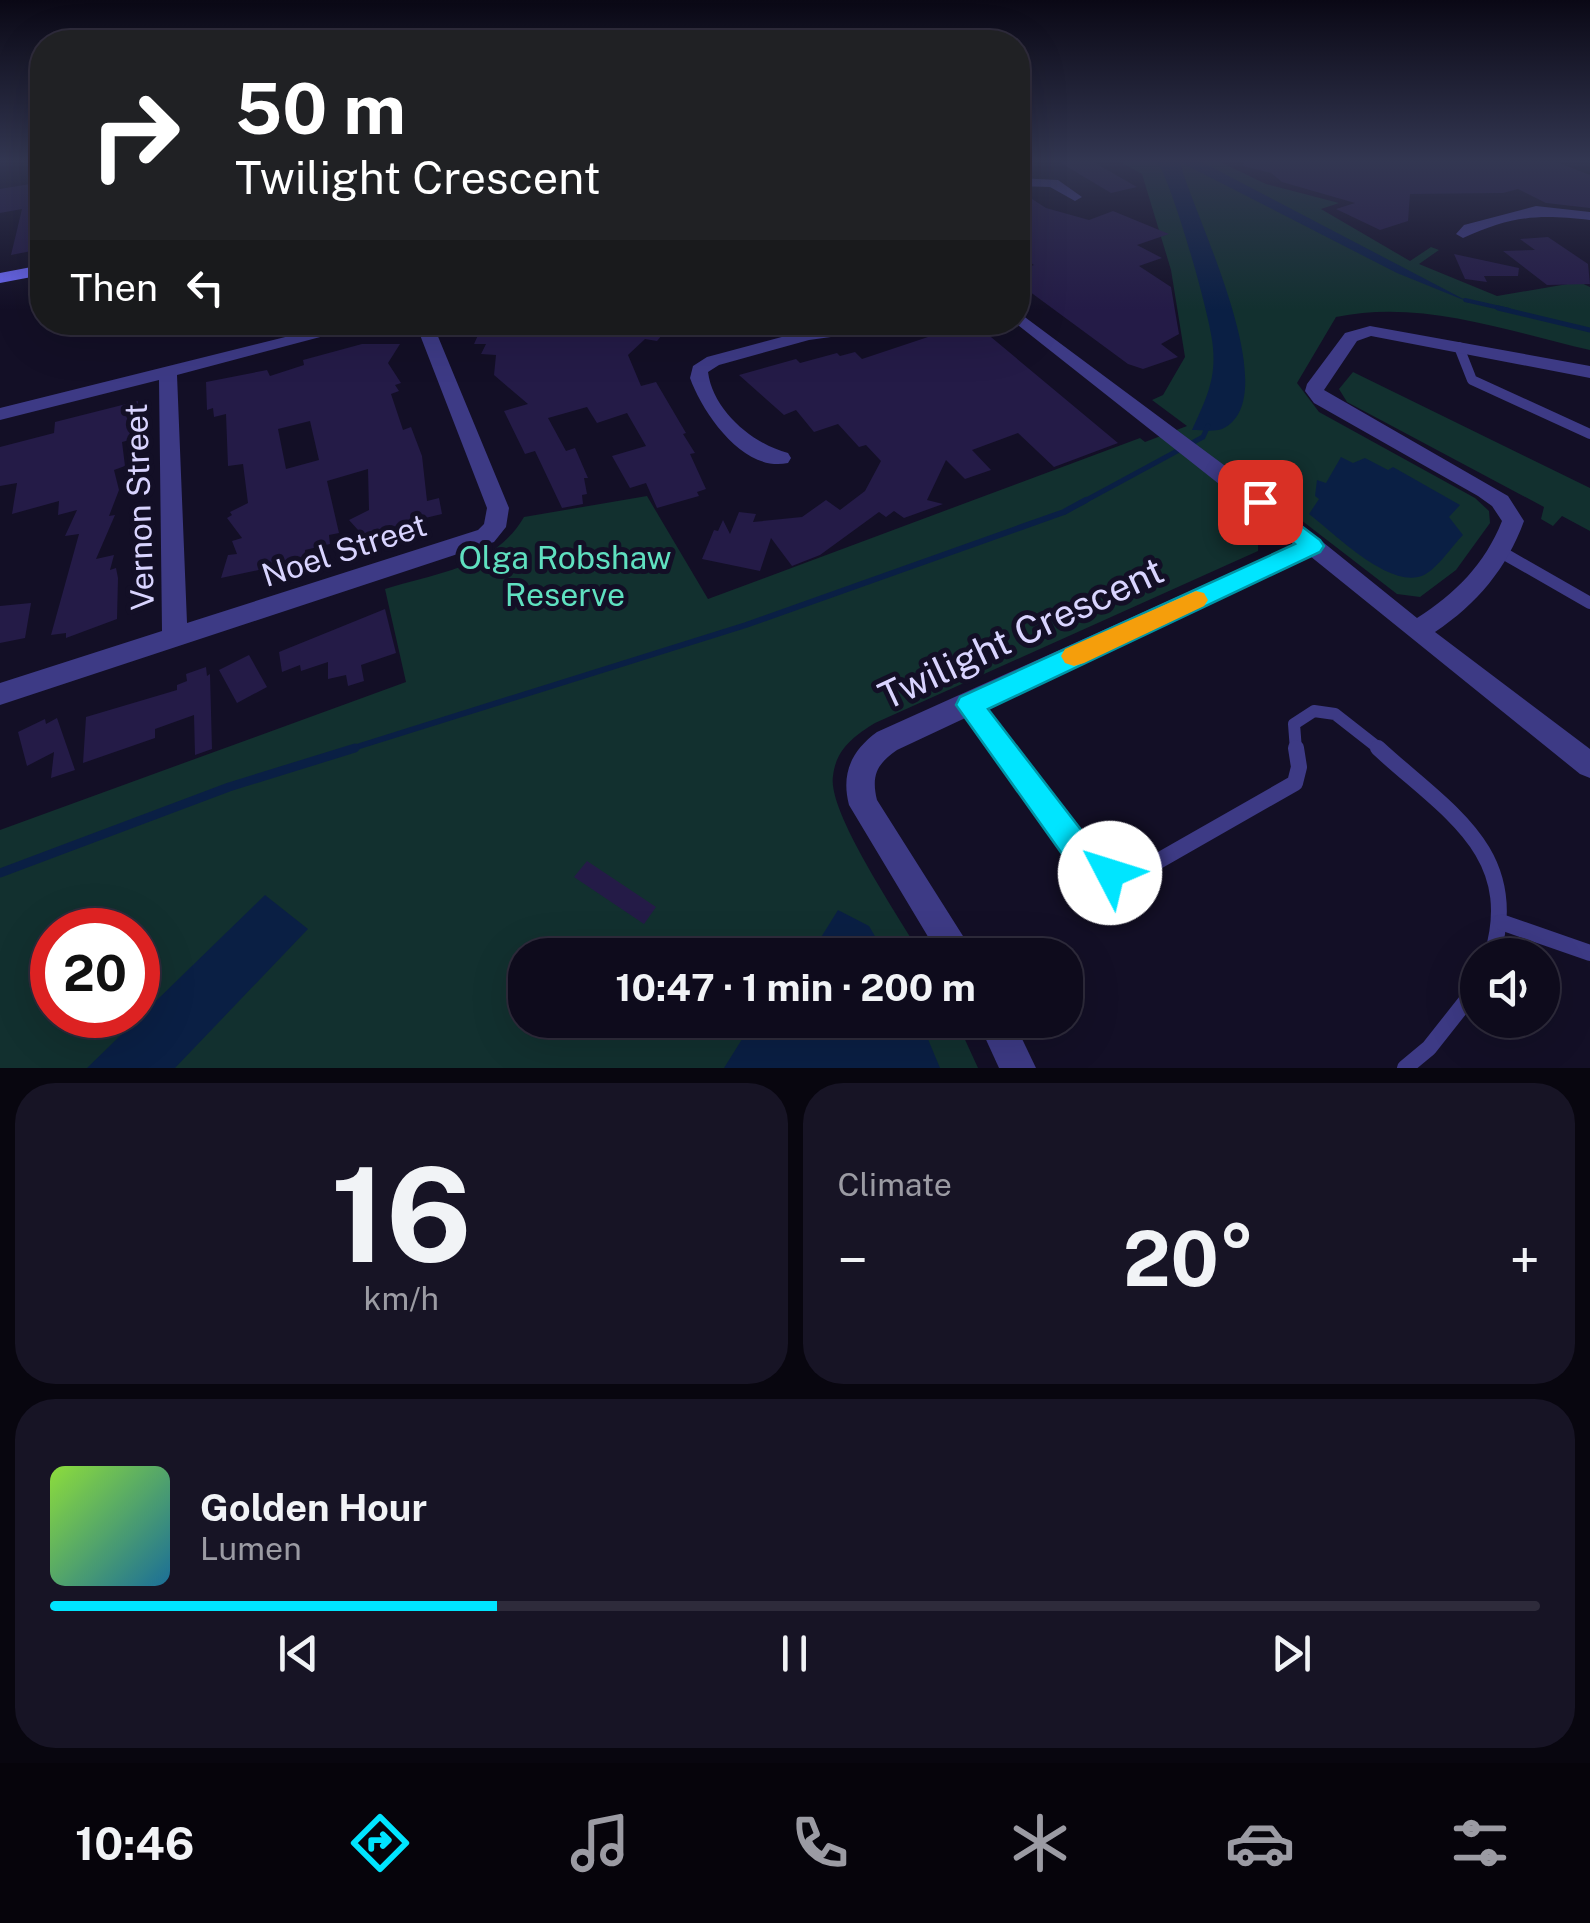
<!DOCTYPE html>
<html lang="en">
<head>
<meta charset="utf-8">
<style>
  :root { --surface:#0e0b1c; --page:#171425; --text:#f1f3f6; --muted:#9b9ba3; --line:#2e2b3b; --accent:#00e5ff }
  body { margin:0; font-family:"Public Sans",sans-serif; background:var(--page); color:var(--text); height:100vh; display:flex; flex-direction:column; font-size:38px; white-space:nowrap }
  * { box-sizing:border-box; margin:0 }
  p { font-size:32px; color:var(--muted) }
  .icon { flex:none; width:55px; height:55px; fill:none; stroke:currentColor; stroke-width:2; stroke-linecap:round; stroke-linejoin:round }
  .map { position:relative; height:1068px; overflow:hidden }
  .details { display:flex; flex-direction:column; gap:15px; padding:15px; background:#08060f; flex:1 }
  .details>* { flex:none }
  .banner { position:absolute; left:30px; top:30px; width:1000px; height:305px; border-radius:40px; box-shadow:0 10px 40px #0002,0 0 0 2px var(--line); background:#202124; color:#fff; overflow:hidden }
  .controls { position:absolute; left:1460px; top:938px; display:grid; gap:20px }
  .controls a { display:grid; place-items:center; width:100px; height:100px; border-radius:50%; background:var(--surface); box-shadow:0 10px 40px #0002,0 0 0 2px var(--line); font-size:50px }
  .speed { position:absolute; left:30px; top:908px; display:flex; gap:20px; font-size:50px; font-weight:700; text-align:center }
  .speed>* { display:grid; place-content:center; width:130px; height:130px; border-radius:50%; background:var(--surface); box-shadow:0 10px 40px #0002,0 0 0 2px var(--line); line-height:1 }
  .speed .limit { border:15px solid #d22; background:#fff; color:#111 }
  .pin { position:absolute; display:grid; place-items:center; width:85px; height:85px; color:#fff; margin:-42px; border-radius:20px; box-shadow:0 5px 15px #0006 }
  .me { position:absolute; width:110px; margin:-55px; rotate:310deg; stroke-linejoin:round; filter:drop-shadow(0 0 8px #0008) }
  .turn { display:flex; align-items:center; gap:35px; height:210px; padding:0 40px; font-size:45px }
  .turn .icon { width:130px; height:130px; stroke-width:2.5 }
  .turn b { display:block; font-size:70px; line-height:85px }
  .then { display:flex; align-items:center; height:95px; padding:0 40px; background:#0003; gap:20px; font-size:38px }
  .big { font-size:75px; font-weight:700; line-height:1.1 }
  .details .tile { flex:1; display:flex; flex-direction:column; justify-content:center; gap:15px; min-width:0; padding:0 35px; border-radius:40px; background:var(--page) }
  .details .dial { align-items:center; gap:0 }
  .dial b { font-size:130px; line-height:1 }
  .song { display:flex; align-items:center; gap:30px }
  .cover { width:120px; height:120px; border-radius:15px; background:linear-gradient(135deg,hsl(90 70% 55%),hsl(200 70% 35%)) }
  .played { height:10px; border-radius:5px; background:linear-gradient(90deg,var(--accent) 30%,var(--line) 30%) }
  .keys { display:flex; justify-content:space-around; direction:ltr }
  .heat { display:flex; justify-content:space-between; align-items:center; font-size:55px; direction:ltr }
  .details .tiles { flex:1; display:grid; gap:15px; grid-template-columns:1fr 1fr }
  .tile:last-child { grid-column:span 2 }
  .trip { position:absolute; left:508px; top:938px; width:575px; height:100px; border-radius:40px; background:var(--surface); box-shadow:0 10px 40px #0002,0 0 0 2px var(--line); font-weight:700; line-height:100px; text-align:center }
  .dock { display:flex; height:160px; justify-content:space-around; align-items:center; background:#06040b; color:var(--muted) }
  .dock .icon { width:70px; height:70px }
  .dock .selected { color:var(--accent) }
  .dock b { font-size:45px; color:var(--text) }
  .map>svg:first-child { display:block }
</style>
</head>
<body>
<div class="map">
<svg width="1590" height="1068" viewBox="0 0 1590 1068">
  <rect width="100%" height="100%" fill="#130f26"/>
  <g fill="#12302f" fill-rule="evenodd">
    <path d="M 1117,160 L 1216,160 L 1266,184 L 1339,203 L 1321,209 L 1410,261 L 1431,247 L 1439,250 L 1419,264 L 1497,296 L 1579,282 L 1590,287 L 1590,350 C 1507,331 1421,299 1336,317 L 1297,383 L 1319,412 L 1475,498 L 1489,511 L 1490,523 L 1456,570 L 1420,597 L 1397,594 L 1266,493 L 1236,506 L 1258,535 L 1258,551 L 875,723 C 854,736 836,749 833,776 C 827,812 900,918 921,955 L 525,955 L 525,1020 L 956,1020 L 978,1068 L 0,1068 L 0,830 L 406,682 L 385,589 C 437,573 495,567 524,517 L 647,496 L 708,599 L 1140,438 L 1145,442 L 1187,426 L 1152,400 L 1163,395 L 1185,357 L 1171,270 L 1142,174 ZM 52,930 L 138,930 L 138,1015 L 52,1015 Z"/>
    <path d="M 1353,372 L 1590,488 L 1590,531 L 1562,516 L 1553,526 L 1541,519 L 1544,507 L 1347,402 L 1339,389 Z"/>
  </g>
  <g fill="#0a1f44">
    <path d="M 1156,160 L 1198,160 L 1471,303 L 1397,273 L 1180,162 C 1191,210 1289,399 1222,429 C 1214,432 1201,430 1192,430 C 1205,401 1216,381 1213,348 C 1212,321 1171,178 1156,160 Z"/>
    <path d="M 1341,457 L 1353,463 L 1365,458 L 1388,470 L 1393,467 L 1460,505 L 1449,517 L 1463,535 C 1452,546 1438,568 1424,575 C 1391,591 1334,533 1309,514 L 1319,499 L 1315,496 L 1317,480 L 1326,483 Z"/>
    <path d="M 265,895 L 308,929 L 175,1068 L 87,1068 Z"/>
    <path d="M 838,910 L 869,926 L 886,955 L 810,955 Z"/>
    <path d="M 754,1020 L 920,1020 L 940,1068 L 724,1068 Z"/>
  </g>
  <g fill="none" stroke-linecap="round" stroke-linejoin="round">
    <path stroke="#0a1f44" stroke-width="4" d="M 1465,300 L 1509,310"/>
    <g stroke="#0a1f44" stroke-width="5">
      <path d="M 1498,308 L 1590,330"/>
      <path d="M 1081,503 L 1203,437 L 1208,426"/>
    </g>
    <path stroke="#0a1f44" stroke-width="6" d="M 347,750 L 746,625 L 1064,512 L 1086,500"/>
    <path stroke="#0a1f44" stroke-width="9" d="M 0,873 L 229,787 L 355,748"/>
  </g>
  <g fill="#241b47" fill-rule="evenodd">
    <path d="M 1056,160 L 1090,160 L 1137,187 L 1111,193 Z"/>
    <path d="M 1244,160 L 1551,160 L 1590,175 L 1590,208 L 1546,203 L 1518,189 L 1503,193 L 1410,194 L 1408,221 L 1380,230 L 1336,209 L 1355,203 L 1282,182 L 1271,173 L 1243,166 Z"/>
    <path d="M 42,182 L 42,249 L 11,255 L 22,209 L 0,213 L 0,189 Z"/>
    <path d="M 1018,190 L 1046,208 L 1089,220 L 1113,211 L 1169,234 L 1137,245 L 1162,258 L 1139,266 L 1171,287 L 1179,334 L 1161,344 L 1178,357 L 1143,369 L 1128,364 L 1018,283 L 1018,271 L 1034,265 L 1018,254 L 1018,222 L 1024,219 L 1018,215 Z"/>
    <path d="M 1548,237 L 1588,264 L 1590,284 L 1547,285 L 1503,251 L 1535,250 L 1520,239 Z"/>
    <path d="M 1454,254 L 1519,268 L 1518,276 L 1484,276 L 1487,282 L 1465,279 Z"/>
    <path d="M 484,322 L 673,322 L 657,341 L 645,339 L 628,355 L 641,386 L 656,382 L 686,433 L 683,434 L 695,453 L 690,454 L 706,489 L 697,492 L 699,496 L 657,508 L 646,483 L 630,488 L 612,456 L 646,446 L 627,413 L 597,423 L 587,407 L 548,418 L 566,451 L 575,448 L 588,478 L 584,478 L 587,494 L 582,495 L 583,504 L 562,508 L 535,451 L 525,454 L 504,411 L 528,404 L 494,375 L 496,355 L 481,354 L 486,344 L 474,344 Z"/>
    <path d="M 973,322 L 1118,443 L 1054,467 L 1018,433 L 972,450 L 991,470 L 965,479 L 946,460 L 927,500 L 943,504 L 904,518 L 894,511 L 886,517 L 879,512 L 820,555 L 792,566 L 771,538 L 760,571 L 702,559 L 714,530 L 718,531 L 723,520 L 730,534 L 739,512 L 756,514 L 753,522 L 802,517 L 826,500 L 840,510 L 865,491 L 881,461 L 866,445 L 859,447 L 838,424 L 814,432 L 796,410 L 784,415 L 739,375 L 796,359 L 800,363 L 837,353 L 840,356 L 855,352 L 862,359 Z"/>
    <path d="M 362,344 L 400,344 L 388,363 L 401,383 L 395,385 L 399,391 L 391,394 L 403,430 L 411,427 L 422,456 L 427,501 L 439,498 L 442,514 L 404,523 L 368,541 L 349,520 L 369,510 L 368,469 L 327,481 L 339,533 L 329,535 L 330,544 L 305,550 L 305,560 L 221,578 L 228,555 L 237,554 L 232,541 L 242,538 L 227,518 L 232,515 L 230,512 L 248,503 L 243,464 L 228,466 L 226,414 L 214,417 L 213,408 L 207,410 L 206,382 L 267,370 L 270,376 L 304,365 L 303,360 ZM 310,421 L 319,460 L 286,469 L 278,429 Z"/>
    <path d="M 138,401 L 137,438 L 122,442 L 125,466 L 114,470 L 119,490 L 109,516 L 115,515 L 96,559 L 114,555 L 110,570 L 116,568 L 118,578 L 117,619 L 66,638 L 66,633 L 51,635 L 79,534 L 65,536 L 77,510 L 58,515 L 59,501 L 12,514 L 17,483 L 0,486 L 0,447 L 54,433 L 55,422 Z"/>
    <path d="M 31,603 L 25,638 L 0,643 L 0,606 Z"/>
    <path d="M 385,609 L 396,653 L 361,665 L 364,681 L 348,686 L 346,675 L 328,679 L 328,662 L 301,671 L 300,665 L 282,672 L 279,652 Z"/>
    <path d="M 249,655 L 267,687 L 237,703 L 219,670 Z"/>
    <path d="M 206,667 L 207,676 L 210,674 L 212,749 L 195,755 L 194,715 L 155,729 L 155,738 L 83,763 L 86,717 L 177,690 L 177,685 L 187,681 L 186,674 Z"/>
    <path d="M 45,719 L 46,724 L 57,718 L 75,770 L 51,778 L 54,752 L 27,766 L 18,732 Z"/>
    <path d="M 587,861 L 656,907 L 644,924 L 574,877 Z"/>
  </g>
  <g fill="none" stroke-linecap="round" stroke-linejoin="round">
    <path stroke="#3d3a85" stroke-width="10" d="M 1459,347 L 1472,380 L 1590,434"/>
    <g stroke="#3d3a85" stroke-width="12">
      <path d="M 1501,552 L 1590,603"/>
      <path d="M 969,705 L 1003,750"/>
      <path d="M 1296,750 L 1294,724 L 1314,711 L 1335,714 L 1381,750"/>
    </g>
    <g stroke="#3d3a85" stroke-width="16">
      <path d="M 1001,748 L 1081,854 L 1101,869 L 1132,876 L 1295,783 L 1299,767 L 1296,748"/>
      <path d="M 1378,748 C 1445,810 1523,851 1492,955"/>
      <path d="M 1501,922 L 1590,953"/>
      <path d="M 1405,1068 L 1429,1048 L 1478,986"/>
    </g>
    <g fill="#3d3a85" fill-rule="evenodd">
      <path d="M 1018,178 L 1058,180 L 1082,197 L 1075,201 L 1050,187 L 1018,186 Z"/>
      <path d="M 1536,206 L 1590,212 L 1590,220 C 1537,214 1512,216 1463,238 L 1456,234 L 1464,225 Z"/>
      <path d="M 1018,312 L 1267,497 L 1417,618 C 1455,594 1485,564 1502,521 L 1492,506 L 1478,496 L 1314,403 L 1305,391 L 1307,384 L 1345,333 L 1370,326 L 1590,366 L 1590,378 L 1371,336 L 1357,341 L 1324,390 L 1508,496 L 1524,521 C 1507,568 1477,604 1435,632 L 1590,749 L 1590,778 L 1580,774 L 1310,556 L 897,750 C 877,764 871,775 877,800 L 975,955 L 939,955 L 849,805 C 841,774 851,751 877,732 L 1295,544 L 1014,322 L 1018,322 Z"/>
      <path d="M 346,322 L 377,322 L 177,375 L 187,623 L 478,530 L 484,524 L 487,508 L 415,322 L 432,322 L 509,508 L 506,527 L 494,542 L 0,705 L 0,683 L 162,631 L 159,380 L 0,420 L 0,408 Z"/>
      <path d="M 862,322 L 912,322 L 904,327 L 809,340 L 719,365 L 708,372 C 713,411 753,444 788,453 L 791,458 L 788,463 C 744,473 703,414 690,378 L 693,366 L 707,357 L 808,330 Z"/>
      <path d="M 977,1020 L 1013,1020 L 1036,1068 L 999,1068 Z"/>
    </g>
    <path fill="#6f6bff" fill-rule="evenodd" d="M 42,265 L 42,275 L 0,283 L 0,273 Z"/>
  </g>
  <linearGradient id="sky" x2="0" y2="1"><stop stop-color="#0a0815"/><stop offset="0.52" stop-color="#333752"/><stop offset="1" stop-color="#333752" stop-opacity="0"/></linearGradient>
  <rect width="1590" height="310" fill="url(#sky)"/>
  <path fill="#00e5ff" stroke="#0095a6" stroke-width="2.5" d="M 1260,495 L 1320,540 L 1324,546 L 1320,552 L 988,709 L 1092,844 L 1121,862 L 1125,873 L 1121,884 L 1110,888 L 1070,865 L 956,705 L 960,697 L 1295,544 L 1252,507 L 1249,502 Z"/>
  <path fill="#f59e0b" d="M 1196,591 L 1204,593 L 1208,600 L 1204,606 L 1084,663 L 1074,666 L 1065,663 L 1061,656 L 1065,649 Z"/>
  <g text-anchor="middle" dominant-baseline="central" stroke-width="10" stroke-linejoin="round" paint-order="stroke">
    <g font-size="32" fill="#d9d4ff" stroke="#130f26">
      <text transform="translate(139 507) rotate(-92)">Vernon Street</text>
      <text transform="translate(344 550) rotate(-18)">Noel Street</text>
    </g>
    <g font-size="32" fill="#5fe0c0" stroke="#130f26">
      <text x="565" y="557">Olga Robshaw<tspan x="565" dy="37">Reserve</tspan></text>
    </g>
    <g font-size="38" fill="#d9d4ff" stroke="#130f26">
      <text transform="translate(1021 633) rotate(-25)">Twilight Crescent</text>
    </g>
  </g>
</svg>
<div class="controls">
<a><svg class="icon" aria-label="sound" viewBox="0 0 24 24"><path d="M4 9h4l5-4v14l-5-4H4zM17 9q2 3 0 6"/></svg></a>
</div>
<div class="speed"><div class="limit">20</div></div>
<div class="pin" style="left:1260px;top:502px;background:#d93025"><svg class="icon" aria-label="arrive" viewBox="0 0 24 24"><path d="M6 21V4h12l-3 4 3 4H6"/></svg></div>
<svg class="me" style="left:1110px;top:873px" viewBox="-20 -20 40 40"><circle r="19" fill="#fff"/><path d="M0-13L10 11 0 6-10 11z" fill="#00e5ff"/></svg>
<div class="trip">10:47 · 1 min · 200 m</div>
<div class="banner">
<div class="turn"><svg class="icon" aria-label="right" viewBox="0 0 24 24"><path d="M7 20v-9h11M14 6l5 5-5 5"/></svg><div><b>50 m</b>Twilight Crescent</div></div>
<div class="then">Then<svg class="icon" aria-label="left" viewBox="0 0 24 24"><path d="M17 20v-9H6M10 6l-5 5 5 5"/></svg></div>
</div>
</div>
<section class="details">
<div class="tiles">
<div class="tile dial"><b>16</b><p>km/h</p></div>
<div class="tile"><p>Climate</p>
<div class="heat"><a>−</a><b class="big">20°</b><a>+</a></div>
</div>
<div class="tile">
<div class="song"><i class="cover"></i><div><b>Golden Hour</b><p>Lumen</p></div></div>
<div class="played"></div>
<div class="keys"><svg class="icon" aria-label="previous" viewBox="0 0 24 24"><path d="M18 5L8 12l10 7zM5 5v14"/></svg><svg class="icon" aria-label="pause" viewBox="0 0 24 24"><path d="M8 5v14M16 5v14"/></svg><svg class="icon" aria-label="next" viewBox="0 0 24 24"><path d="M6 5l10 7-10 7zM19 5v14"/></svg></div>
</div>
</div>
</section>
<nav class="dock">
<b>10:46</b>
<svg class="icon selected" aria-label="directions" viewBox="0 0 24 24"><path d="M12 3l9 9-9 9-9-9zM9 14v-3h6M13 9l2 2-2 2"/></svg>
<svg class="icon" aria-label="music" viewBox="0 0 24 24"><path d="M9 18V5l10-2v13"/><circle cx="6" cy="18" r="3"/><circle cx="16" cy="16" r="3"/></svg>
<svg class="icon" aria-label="phone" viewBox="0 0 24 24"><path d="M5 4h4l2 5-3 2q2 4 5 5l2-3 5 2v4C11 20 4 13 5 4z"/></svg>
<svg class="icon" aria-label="climate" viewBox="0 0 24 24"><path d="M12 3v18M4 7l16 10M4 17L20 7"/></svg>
<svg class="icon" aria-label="car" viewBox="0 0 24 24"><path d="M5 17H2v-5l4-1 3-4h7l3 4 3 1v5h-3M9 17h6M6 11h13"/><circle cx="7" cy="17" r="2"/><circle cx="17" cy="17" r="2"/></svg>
<svg class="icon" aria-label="filters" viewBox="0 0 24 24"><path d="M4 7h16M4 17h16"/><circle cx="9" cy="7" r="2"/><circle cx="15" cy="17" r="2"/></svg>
</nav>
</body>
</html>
